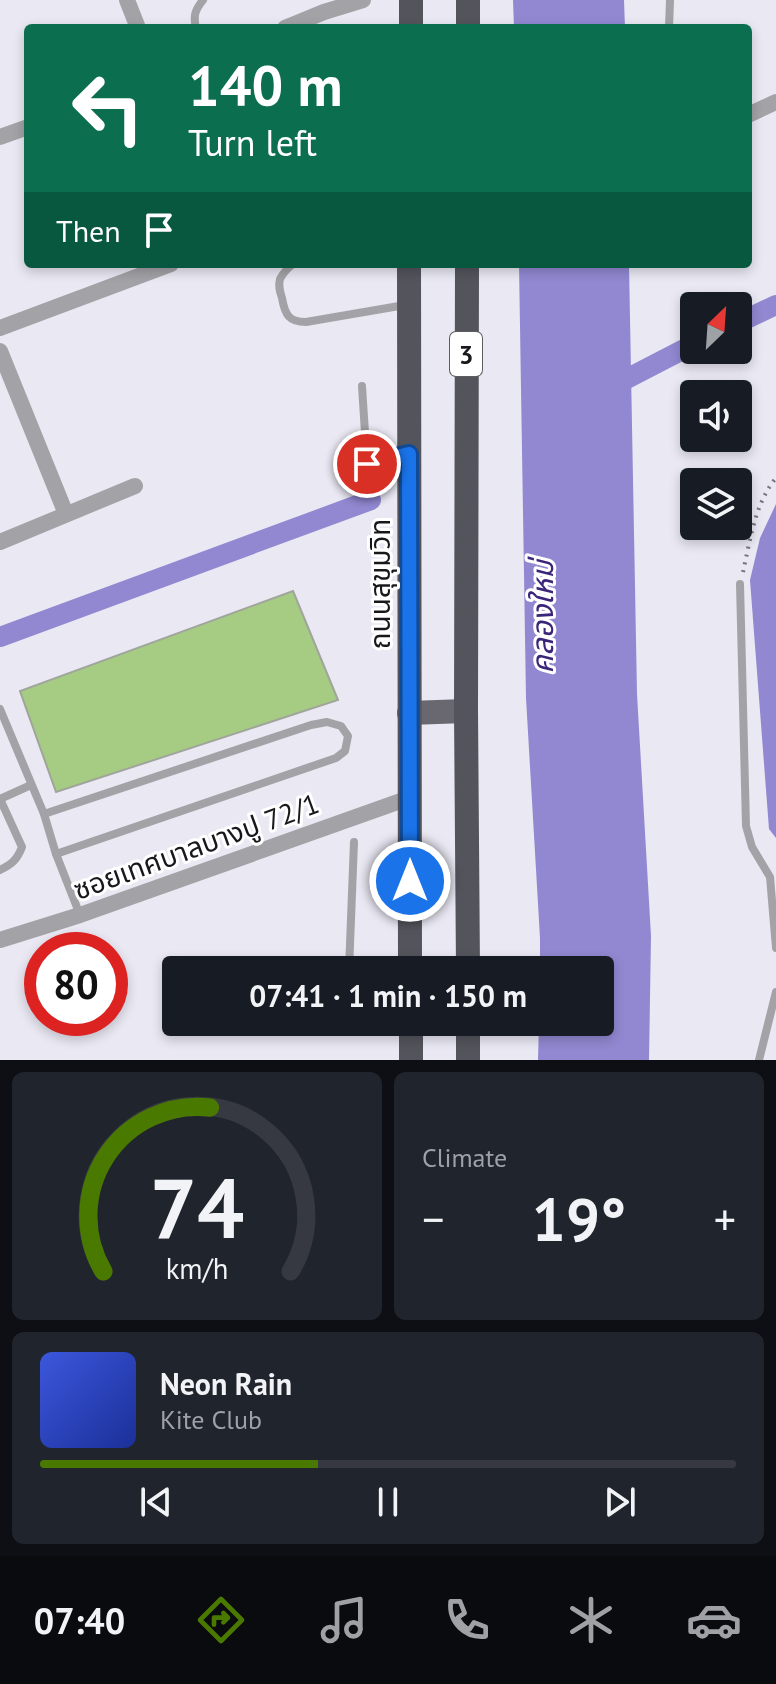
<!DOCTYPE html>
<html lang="en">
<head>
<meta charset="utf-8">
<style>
  :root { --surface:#171b24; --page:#20242c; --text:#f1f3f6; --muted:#9ea1a6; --line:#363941; --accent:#4a7900 }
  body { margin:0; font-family:"PT Sans","Noto Sans Thai",sans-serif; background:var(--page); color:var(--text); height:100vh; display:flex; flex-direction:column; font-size:30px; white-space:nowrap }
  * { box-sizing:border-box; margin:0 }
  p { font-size:26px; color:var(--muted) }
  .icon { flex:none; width:44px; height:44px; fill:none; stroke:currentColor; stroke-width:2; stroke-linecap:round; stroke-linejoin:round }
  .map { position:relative; height:1060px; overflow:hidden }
  .sheet { display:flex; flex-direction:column; gap:12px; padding:12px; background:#0d0f14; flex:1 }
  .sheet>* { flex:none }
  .guide { position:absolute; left:24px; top:24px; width:728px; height:244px; border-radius:8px; box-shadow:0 4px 12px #0003; background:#0b6e4f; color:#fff; overflow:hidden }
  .needle { width:52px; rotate:25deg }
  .controls { position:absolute; left:680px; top:292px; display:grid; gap:16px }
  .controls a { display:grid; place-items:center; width:72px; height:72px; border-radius:8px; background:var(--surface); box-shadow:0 4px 12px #0003; font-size:40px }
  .speed { position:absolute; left:24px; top:932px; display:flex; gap:16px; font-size:40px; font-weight:700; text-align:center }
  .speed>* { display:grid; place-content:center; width:104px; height:104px; border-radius:50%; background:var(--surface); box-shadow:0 4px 12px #0003; line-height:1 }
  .speed .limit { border:12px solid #d22; background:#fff; color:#111 }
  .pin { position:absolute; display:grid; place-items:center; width:68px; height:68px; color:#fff; margin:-34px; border:4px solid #fff; border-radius:50%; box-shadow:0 2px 8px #0007 }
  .me { position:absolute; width:88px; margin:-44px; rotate:0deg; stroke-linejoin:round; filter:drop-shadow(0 0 6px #0008) }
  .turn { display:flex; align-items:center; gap:28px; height:168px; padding:0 32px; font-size:36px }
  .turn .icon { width:104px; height:104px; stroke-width:2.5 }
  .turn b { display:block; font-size:56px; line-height:68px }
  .then { display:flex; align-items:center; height:76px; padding:0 32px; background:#0003; gap:16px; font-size:30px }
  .big { font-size:60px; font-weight:700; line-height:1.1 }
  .sheet .widget { flex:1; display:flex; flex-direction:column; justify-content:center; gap:12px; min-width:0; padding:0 28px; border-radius:12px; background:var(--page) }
  .sheet .dial { align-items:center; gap:0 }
  .dial svg { height:208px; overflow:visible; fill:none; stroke:var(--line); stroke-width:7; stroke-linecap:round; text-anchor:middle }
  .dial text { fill:var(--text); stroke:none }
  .song { display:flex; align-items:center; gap:24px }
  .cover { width:96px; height:96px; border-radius:12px; background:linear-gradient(135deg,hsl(230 70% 55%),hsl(230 70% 35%)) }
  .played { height:8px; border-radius:4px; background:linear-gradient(90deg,var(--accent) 40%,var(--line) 40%) }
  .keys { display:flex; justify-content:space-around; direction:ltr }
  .heat { display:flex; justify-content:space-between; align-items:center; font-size:44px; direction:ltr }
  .sheet .tiles { flex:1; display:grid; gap:12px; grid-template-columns:1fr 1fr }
  .widget:last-child { grid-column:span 2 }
  .trip { position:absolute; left:162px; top:956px; width:452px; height:80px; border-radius:8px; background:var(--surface); box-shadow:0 4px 12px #0003; font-weight:700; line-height:80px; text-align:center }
  .menu { display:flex; height:128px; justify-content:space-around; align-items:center; background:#090b0e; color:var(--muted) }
  .menu .icon { width:56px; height:56px }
  .menu .selected { color:var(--accent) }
  .menu b { font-size:36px; color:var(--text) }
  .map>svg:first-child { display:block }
</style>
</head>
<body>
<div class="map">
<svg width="776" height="1060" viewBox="0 0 776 1060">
  <rect width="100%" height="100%" fill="#e9e8f3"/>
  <g fill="#9188d1">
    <path d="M 513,0 L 624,0 L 625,28 L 514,28 Z"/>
    <path d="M 519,264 L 629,264 L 637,694 L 651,936 L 649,1060 L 538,1060 L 539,1022 L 600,1022 L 600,970 L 540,970 L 540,938 L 526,698 Z"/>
    <path d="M 776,504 L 776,838 L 769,829 L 750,580 L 760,538 Z"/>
  </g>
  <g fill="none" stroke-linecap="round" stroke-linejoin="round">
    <g stroke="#9188d1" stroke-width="20">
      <path d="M 738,323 L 776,305"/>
      <path d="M 609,388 L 694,344"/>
      <path d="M 0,637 L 371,500"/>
    </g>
  </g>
  <path fill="#a5cc82" stroke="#a0a59c" stroke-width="2" d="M 293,591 L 338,700 L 56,792 L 20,691 Z"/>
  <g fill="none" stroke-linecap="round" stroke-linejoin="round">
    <path stroke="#77767e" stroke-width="4" stroke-dasharray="2 6" stroke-linecap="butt" d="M 743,572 C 750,541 755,503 776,478"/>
    <g stroke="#a3a3a7" stroke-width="8">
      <path d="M 196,28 C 193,16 195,10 203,0"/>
      <path d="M 669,28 L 670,0"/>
      <path d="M 293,264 C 288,268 283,273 280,279 C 278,286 280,292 282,298 C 285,315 289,322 306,322 L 405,305"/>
      <path d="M 362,386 L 367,464 L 405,455"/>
      <path d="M 740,584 L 746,826 L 752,847 L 770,877 L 776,948"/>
      <path d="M 0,709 L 44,814 L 56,854 L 80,915"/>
      <path d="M 0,799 L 31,785"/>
      <path d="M 44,814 L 311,725 L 327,722 L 341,726 L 348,736 L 345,751 L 336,758 L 56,854"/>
      <path d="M 0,870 C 12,864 17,860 22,847 L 0,799"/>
      <path d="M 349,970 L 354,842"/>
      <path d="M 759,1060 L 776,992"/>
    </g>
    <g stroke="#a3a3a7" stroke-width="16">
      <path d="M 127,0 L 138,28"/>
      <path d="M 285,28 L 324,12 L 363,0"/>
      <path d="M 748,115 L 776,102"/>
      <path d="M 0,137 L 28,127"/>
      <path d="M 0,328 L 171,264"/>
      <path d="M 0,351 L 66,514"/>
      <path d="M 0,542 L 135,486"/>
      <path d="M 0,940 L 80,915 L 409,798"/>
    </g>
    <path stroke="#696871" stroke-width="24" d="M 409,713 L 466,711"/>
    <g stroke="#54545d" stroke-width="24">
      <path d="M 411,0 L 411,28"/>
      <path d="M 468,28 L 468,0"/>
      <path d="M 409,264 L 410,970"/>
      <path d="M 467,264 L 466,711 L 468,970"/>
      <path d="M 411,1022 L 411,1060"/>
      <path d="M 468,1022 L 468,1060"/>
    </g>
  </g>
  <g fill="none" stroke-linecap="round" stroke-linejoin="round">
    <g stroke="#114b97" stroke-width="20">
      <path id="route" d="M 367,464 L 409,454 L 410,881"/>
    </g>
    <use href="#route" stroke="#1a73e8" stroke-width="14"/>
  </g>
  <g text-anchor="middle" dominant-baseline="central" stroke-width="6" stroke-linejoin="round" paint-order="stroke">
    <rect fill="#fff" stroke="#5d5d60" stroke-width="2" x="450" y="332" width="32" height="44" rx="6"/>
    <g font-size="26" font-weight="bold" fill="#18181c">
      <text x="466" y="354">3</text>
    </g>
    <g font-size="28" fill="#18181c" stroke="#fff">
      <text transform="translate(379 584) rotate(-90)">ถนนสุขุมวิท</text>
      <text transform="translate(196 846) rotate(-20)">ซอยเทศบาลบางปู 72/1</text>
    </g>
    <g font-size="30" font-style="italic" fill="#3b257b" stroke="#fff">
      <text transform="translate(541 617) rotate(-90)">คลองใหม่</text>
    </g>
  </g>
</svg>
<div class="controls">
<a><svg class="needle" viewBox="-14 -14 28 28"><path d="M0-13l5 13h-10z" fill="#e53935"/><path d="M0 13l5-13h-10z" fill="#9ea1a6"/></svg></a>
<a><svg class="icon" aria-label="sound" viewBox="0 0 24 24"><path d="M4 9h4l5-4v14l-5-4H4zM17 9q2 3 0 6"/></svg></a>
<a><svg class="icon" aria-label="layers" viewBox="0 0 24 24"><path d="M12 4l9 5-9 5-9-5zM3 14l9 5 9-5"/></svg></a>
</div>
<div class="speed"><div class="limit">80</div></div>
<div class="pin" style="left:367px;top:464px;background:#d93025"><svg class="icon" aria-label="arrive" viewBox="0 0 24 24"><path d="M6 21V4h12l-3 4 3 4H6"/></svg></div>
<svg class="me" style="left:410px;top:881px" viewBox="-20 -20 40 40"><circle r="17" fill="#1a73e8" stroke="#fff" stroke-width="3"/><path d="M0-11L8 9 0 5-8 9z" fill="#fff"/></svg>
<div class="trip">07:41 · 1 min · 150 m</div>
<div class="guide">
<div class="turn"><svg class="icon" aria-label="left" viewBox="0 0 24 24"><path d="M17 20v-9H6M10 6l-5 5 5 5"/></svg><div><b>140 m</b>Turn left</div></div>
<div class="then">Then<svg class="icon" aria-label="arrive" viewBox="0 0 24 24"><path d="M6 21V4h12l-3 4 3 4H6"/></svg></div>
</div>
</div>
<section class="sheet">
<div class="tiles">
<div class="widget dial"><svg viewBox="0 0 100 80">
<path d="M14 69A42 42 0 1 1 86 69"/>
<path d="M14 69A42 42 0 0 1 55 6" stroke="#4a7900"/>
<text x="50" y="56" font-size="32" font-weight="700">74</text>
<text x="50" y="72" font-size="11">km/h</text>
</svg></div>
<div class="widget"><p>Climate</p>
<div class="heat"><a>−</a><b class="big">19°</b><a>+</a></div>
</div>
<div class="widget">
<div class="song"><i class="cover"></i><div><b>Neon Rain</b><p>Kite Club</p></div></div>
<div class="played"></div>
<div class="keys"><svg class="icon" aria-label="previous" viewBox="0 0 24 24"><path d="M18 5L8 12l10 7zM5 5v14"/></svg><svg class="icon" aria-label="pause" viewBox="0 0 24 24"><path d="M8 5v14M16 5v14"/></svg><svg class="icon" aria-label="next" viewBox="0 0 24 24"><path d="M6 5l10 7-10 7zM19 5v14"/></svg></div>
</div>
</div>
</section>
<nav class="menu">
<b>07:40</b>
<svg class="icon selected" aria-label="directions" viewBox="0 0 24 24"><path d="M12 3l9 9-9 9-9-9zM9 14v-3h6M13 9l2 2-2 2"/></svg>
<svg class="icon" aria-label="music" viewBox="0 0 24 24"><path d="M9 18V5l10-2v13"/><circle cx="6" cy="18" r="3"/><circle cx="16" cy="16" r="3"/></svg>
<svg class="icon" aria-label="phone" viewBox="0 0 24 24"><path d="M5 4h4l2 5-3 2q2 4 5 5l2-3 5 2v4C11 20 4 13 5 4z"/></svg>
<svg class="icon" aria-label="climate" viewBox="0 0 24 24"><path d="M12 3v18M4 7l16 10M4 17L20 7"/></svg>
<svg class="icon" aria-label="car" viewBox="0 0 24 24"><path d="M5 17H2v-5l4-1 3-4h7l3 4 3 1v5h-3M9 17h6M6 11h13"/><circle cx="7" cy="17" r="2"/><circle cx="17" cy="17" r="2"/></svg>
</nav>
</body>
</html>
